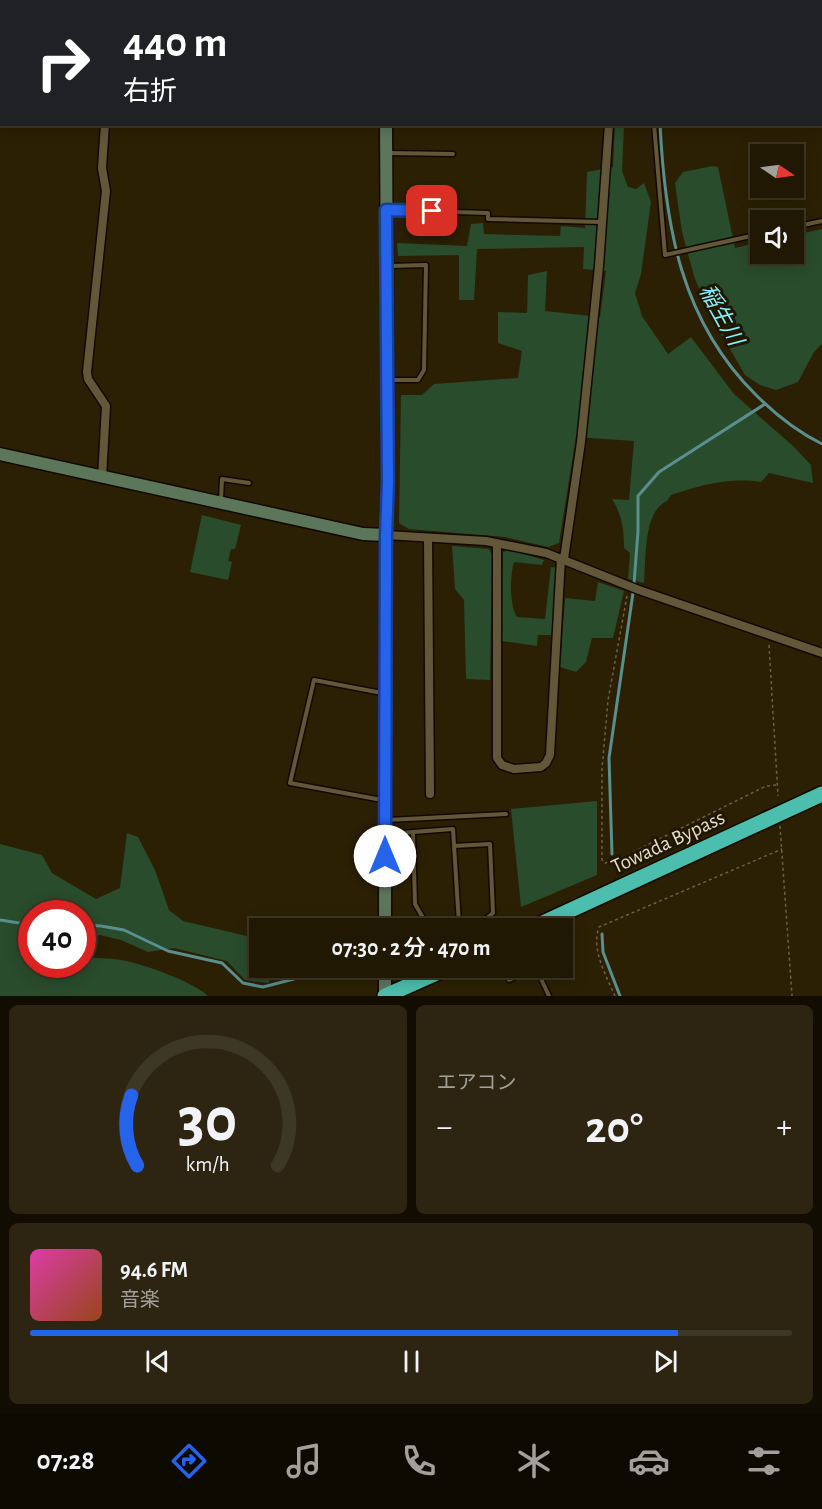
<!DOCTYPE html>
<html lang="ja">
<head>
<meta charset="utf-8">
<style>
  :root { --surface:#201803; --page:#2d2512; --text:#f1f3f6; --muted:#a2a09a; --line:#3d3725; --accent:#2563eb }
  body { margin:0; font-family:"Alegreya Sans","Noto Sans JP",sans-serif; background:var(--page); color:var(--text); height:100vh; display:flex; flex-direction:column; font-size:22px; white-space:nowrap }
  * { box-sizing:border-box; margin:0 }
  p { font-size:20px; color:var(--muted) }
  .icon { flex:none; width:33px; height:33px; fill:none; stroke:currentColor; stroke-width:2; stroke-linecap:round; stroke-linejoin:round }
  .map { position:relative; height:996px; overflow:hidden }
  .side { display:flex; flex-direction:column; gap:9px; padding:9px; background:#120d02; flex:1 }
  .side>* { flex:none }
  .banner { position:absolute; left:0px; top:0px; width:822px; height:126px; box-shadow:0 3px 15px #0003,0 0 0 2px var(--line); background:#202124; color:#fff; overflow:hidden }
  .needle { width:39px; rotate:103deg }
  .tools { position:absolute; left:750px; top:144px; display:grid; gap:12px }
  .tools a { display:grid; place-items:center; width:54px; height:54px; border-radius:0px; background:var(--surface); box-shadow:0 3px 15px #0003,0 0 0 2px var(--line); font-size:30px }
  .speed { position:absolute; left:18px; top:900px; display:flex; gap:12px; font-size:30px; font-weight:700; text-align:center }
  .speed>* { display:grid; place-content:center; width:78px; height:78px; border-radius:50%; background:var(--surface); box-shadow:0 3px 15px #0003,0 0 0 2px var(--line); line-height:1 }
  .speed .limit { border:9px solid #d22; background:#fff; color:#111 }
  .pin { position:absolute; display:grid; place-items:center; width:51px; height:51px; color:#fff; margin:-26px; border-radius:12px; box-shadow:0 3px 9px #0006 }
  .me { position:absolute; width:66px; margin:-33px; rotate:0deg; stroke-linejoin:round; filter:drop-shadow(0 0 4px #0008) }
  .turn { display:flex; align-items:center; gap:21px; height:126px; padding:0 24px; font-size:27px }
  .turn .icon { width:78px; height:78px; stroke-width:2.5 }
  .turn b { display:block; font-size:42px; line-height:51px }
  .big { font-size:45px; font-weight:600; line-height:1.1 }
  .side .tile { flex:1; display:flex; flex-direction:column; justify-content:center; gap:9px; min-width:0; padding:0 21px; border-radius:9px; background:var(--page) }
  .side .dial { align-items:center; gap:0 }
  .dial svg { height:156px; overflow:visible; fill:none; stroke:var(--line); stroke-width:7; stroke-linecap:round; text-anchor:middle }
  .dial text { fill:var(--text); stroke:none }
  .song { display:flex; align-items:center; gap:18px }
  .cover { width:72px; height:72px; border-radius:9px; background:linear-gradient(135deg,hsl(320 70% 55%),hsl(20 70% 35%)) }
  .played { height:6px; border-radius:3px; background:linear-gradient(90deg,var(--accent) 85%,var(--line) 85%) }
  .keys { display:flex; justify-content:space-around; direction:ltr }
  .heat { display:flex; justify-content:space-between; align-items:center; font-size:33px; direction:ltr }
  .side .tiles { flex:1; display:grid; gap:9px; grid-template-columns:1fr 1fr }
  .tile:last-child { grid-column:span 2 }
  .trip { position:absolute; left:249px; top:918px; width:324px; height:60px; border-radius:0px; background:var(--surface); box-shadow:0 3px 15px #0003,0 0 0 2px var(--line); font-weight:600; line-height:60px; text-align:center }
  .tabs { display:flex; height:96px; justify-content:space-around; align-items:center; background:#0d0a01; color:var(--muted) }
  .tabs .icon { width:42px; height:42px }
  .tabs .on { color:var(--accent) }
  .tabs b { font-size:27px; color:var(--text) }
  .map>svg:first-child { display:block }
</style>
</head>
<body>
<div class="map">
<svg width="822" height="996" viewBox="0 0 822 996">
  <rect width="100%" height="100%" fill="#2b2004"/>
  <g fill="#294c2c">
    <path d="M 615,125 L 624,125 L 622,171 L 628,187 L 636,189 L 644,183 L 651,202 L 641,274 L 635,293 L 642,316 L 668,354 L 691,337 L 734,394 L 793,446 L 811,465 L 813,483 L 769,473 L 761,482 C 730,477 700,485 671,495 L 667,501 C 643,511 646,560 644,583 L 628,579 L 630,553 L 624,548 C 624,529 622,515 612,499 L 629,500 L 634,441 L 576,437 L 559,543 L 548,547 L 505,537 L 409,529 L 399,523 L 401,395 L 422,395 L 434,384 L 518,378 L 522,351 L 498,343 L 498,312 L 527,313 L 528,275 L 547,271 L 545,311 L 600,317 L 606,271 L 583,269 L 584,247 L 477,249 L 474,300 L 459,300 L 459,255 L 398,256 L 397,243 L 467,246 L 471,224 L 483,223 L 484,234 L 560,236 L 561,226 L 585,228 L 587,172 L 613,167 Z"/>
    <path d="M 713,166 L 718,167 L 735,248 L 760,242 L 760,254 L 794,254 L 794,235 L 822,229 L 822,344 L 814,352 L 798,382 L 776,390 L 760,385 L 745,375 L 709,313 L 694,276 L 682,232 L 675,183 L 683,172 Z"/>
    <path d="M 202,515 L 241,525 L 235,549 L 231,549 L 228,561 L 232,562 L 228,580 L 190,572 Z"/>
    <path d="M 452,546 L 489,549 L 492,555 L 490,680 L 466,679 L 464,600 L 455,589 Z"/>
    <path d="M 510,550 L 544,560 L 542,565 L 514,562 C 510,576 509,604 517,617 L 545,619 L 551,567 L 558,568 L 553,629 L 551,635 L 538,635 L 537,646 L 502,641 L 503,552 Z"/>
    <path d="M 598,582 L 624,591 L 613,638 L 592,638 L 586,662 L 576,672 L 560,667 L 565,598 L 595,601 Z"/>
    <path d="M 597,801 L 597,875 L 521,907 L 511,809 Z"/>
    <path d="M 127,833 L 138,837 L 155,870 L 169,910 L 183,921 L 259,939 L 260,968 L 271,968 L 269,983 L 245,980 L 227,961 L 174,948 L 148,952 L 121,940 L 100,935 L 83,938 L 82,914 L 32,914 L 32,964 L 82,964 L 83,957 C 95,958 108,958 121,960 C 141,963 194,982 208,996 L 0,996 L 0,844 L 42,855 L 52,873 L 96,899 L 120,888 Z"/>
  </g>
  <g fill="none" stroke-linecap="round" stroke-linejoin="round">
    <g stroke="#598f8f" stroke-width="3">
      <path d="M 670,2 L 670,0"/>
      <path d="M 660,124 C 665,226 681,321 756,395 C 775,414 798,432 822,444"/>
      <path d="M 634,584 L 638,531 L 638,496 L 659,472 L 765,404"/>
      <path d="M 612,854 L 609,758 L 633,593"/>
      <path d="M 0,920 L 32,925"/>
      <path d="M 82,925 L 101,926 L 124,930 L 168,951 L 222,963 L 243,983 L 263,987 L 294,979"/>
      <path d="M 602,934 L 603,952 L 620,996"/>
    </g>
    <g stroke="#130900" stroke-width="7">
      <g id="lane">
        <path d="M 475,2 L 475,0"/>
        <path d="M 547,2 L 547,0"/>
        <path d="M 661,2 L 661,0"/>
        <path d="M 0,109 L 2,109"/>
        <path d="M 654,124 L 665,255 L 760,234"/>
        <path d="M 387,153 L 453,154"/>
        <path d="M 390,210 L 488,213 L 488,219 L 601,222"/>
        <path d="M 794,227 L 822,221"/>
        <path d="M 388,380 L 418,380 L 424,370 L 426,265 L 390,266"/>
        <path d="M 221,499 L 222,479 L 249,483"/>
        <path d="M 382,693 L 314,680 L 290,783 L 382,800"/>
        <path d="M 387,820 L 506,814"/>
        <path d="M 413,832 L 453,829 L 459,924 L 461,928"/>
        <path d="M 389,834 L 413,832 L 415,904 L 429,928"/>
        <path d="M 454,846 L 490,844 L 493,913 L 487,918"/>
        <path d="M 466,928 L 487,918 L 492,928"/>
        <path d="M 504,968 L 509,980 L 535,968"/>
        <path d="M 536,968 L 549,996"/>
      </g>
    </g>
    <g stroke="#130900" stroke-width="11">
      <g id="street">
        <path d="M 203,2 L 204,0"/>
        <path d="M 621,2 L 622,0"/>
        <path d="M 0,5 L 2,5"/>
        <path d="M 102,478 L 106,406 L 88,379 L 87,372 L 106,191 L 102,168 L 105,124"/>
        <path d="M 386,535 L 486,541 L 546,553 L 639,590 L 822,653"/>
        <path d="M 428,538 L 430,794"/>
        <path d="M 497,544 L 497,758 L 502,765 L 514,769 L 541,767 L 546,763 L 550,755 L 561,558"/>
        <path d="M 564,559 L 581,442 L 599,266 L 609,124"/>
      </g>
    </g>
    <g stroke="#130900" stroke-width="15">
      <g id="secondary">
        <path d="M 388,2 L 388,0"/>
        <path d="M 0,454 L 363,534 L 386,535"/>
        <path d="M 385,928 L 386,535 L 388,482 L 386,124"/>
        <path d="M 385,996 L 385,968"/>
      </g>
    </g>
    <g stroke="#130900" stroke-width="18">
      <g id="highway">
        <path d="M 532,928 L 822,794"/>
        <path d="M 385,996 L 448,968"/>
      </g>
    </g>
    <g stroke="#6b614a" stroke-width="1.5" stroke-dasharray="3 3" stroke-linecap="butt">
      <path d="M 627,596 L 608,700 L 602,769 L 602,860 L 605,863 L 617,860 L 766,786 L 777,785"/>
      <path d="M 769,645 L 778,796"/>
      <path d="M 780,826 L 792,996"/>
      <path d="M 461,971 L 468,968"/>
      <path d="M 615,996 C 606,975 591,950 599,927 L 782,849"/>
    </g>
    <use href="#lane" stroke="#63573a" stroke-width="4"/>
    <use href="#street" stroke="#63573a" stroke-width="8"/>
    <use href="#secondary" stroke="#5c765c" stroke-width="12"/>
    <use href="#highway" stroke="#4cbead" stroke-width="15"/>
  </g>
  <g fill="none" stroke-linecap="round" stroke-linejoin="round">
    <g stroke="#184099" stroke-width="15">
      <path id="route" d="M 385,856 L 386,535 L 388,482 L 386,210 L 432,211"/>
    </g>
    <use href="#route" stroke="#2563eb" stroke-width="10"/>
  </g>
  <g text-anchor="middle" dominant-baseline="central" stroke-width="6" stroke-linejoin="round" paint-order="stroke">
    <g font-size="21" fill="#e4ddcd" stroke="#211700">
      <text transform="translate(668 842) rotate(-25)">Towada Bypass</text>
    </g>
    <g font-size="22" font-style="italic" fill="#80f2fa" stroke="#211700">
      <text transform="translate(721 315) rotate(61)">稲生川</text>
    </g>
  </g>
</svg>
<div class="tools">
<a><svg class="needle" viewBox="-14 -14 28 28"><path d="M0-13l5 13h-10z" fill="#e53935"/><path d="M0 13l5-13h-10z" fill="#a2a09a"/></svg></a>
<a><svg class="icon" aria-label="sound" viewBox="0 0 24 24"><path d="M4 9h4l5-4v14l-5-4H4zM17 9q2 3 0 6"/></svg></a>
</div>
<div class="speed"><div class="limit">40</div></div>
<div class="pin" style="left:432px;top:211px;background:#d93025"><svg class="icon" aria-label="arrive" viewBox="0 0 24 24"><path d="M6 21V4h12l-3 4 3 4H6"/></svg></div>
<svg class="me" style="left:385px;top:856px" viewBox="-20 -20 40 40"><circle r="19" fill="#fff"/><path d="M0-13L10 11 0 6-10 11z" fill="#2563eb"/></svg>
<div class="trip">07:30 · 2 分 · 470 m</div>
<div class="banner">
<div class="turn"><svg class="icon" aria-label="right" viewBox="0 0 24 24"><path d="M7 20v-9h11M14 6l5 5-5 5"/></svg><div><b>440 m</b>右折</div></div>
</div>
</div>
<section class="side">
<div class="tiles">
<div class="tile dial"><svg viewBox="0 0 100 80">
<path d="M14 69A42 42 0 1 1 86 69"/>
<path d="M14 69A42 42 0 0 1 11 33" stroke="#2563eb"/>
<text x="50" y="56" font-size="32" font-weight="700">30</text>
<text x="50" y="72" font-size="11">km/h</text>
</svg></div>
<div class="tile"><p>エアコン</p>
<div class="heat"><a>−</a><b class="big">20°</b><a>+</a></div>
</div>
<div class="tile">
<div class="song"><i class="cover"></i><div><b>94.6 FM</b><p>音楽</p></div></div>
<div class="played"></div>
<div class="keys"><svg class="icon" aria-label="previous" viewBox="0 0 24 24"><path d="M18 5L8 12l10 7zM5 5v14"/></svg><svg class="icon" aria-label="pause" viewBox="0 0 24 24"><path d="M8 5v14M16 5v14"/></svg><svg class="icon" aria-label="next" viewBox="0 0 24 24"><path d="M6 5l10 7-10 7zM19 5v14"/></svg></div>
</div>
</div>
</section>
<nav class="tabs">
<b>07:28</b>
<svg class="icon on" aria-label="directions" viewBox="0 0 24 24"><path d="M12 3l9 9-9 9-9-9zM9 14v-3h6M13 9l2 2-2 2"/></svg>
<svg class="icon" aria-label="music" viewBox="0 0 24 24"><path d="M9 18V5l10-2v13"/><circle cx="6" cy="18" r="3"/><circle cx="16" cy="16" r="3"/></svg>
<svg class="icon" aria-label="phone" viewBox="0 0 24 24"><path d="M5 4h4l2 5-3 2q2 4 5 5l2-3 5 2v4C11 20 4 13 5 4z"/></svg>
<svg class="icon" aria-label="climate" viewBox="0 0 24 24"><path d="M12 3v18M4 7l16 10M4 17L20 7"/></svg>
<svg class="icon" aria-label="car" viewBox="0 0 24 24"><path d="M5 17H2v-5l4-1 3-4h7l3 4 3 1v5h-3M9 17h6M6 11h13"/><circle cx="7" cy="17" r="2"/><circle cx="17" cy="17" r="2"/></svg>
<svg class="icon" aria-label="filters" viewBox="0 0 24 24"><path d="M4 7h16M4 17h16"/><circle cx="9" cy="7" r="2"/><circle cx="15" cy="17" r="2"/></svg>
</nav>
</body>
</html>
